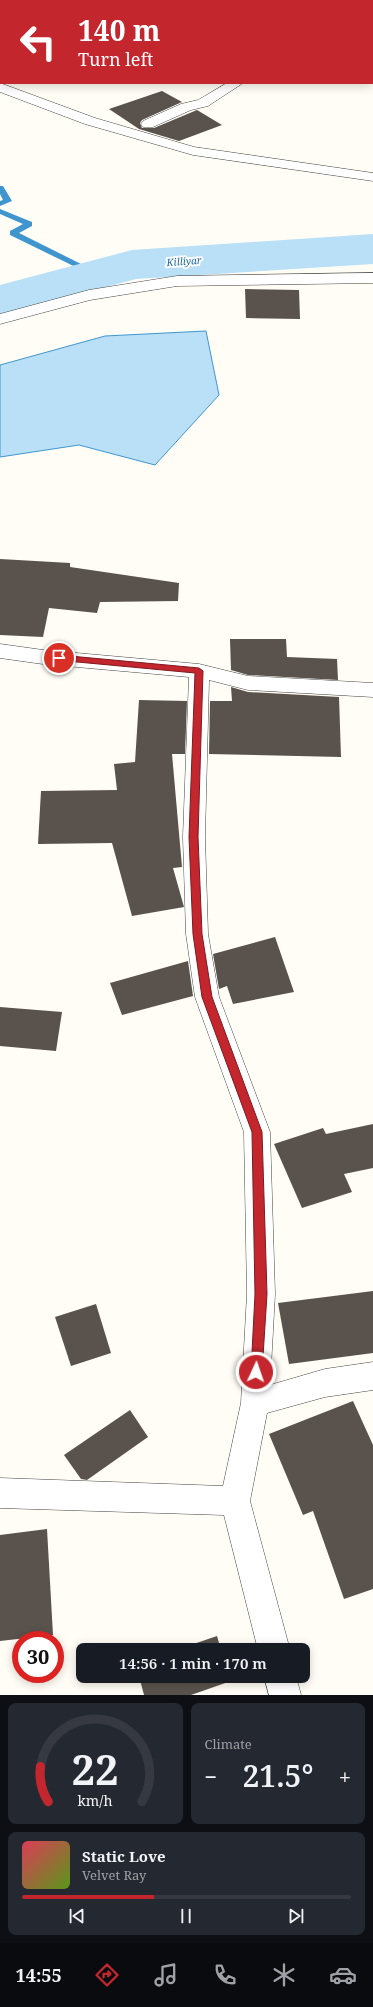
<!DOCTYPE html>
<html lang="en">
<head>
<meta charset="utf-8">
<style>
  :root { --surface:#171b24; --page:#242831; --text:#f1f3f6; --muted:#9ea1a6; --line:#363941; --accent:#c4262e }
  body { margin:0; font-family:"Noto Serif",serif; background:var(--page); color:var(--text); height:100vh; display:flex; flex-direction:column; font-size:15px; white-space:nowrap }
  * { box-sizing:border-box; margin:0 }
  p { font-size:13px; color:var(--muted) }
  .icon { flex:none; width:22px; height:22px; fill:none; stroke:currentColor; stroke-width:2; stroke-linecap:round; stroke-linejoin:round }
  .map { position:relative; height:1695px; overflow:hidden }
  .panel { display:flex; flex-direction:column; gap:8px; padding:8px; background:#0d0f14; flex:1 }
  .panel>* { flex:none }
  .top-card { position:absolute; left:0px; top:0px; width:373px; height:84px; box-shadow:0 2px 10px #0003; background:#c4262e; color:#fff; overflow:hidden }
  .speed { position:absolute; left:12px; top:1631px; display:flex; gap:8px; font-size:20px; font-weight:700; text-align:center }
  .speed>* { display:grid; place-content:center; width:52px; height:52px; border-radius:50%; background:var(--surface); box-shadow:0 2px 10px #0003; line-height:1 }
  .speed .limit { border:6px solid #d22; background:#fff; color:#111 }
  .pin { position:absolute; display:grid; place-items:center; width:34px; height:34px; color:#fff; margin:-17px; border:2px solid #fff; border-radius:50%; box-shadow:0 1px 4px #0007 }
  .me { position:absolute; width:44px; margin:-22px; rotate:3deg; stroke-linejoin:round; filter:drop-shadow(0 0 3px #0008) }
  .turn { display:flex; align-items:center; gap:14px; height:84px; padding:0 12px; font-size:18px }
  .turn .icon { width:52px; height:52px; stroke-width:2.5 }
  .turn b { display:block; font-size:28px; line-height:34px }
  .big { font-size:30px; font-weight:600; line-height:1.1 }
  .panel .widget { flex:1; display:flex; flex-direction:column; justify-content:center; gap:6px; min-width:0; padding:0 14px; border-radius:8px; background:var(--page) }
  .panel .dial { align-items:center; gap:0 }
  .dial svg { height:104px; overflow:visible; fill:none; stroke:var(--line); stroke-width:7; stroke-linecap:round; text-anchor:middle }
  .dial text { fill:var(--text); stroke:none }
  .song { display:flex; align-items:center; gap:12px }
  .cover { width:48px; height:48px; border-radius:6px; background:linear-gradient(135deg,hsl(350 70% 55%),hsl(90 70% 35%)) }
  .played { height:4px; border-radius:2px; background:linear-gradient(90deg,var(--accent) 40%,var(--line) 40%) }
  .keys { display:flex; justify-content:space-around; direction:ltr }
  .heat { display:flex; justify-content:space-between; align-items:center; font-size:22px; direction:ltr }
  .panel .tiles { flex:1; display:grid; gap:8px; grid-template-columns:1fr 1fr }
  .widget:last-child { grid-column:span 2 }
  .trip { position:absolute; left:76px; top:1643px; width:234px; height:40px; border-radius:8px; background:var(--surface); box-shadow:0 2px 10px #0003; font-weight:600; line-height:40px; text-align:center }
  .tabs { display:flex; height:64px; justify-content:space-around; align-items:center; background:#090b0e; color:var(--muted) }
  .tabs .icon { width:28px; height:28px }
  .tabs .selected { color:var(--accent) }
  .tabs b { font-size:18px; color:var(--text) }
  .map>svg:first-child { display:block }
</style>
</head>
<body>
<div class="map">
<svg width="373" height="1695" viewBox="0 0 373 1695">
  <rect width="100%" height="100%" fill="#fffdf5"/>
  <path fill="#b9e0f7" stroke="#3f96cf" d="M 206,331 L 219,395 L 155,465 L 79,445 L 0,457 L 0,365 L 105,336 Z"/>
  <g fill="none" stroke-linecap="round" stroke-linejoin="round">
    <g fill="#3f96cf" fill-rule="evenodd">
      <path d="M 0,186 L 3,186 L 12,201 L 0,206 L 0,201 L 3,200 L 0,194 Z"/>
      <path d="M 0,209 L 32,222 L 32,226 L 19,233 L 103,275 L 102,277 L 96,277 L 10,235 L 10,231 L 23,224 L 0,214 Z"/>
    </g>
    <path fill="#b9e0f7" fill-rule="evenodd" d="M 373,234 L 373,264 L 136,279 L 0,315 L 0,285 L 132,250 Z"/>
  </g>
  <g fill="#5a524d">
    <path d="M 162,91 L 182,102 L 142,120 L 140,123 L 142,128 L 154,128 L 197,110 L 222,125 L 179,141 L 139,129 L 109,109 Z"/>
    <path d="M 245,289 L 299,290 L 300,319 L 246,318 Z"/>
    <path d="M 0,559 L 70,563 L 70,567 L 179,583 L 178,601 L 100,602 L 97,613 L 49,608 L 43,637 L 0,635 Z"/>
    <path d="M 230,639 L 286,639 L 287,657 L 337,659 L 338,680 L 248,675 L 231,670 Z"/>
    <path d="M 231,687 L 248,692 L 339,697 L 341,757 L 209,754 L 210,701 L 232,701 Z"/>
    <path d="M 139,700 L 187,701 L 185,754 L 172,754 L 182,867 L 173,868 L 184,907 L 132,916 L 112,843 L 38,844 L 41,791 L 117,790 L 114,764 L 135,762 Z"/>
    <path d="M 275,937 L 294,992 L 233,1004 L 227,986 L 219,989 L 213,954 Z"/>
    <path d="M 188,961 L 193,996 L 122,1015 L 110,983 Z"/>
    <path d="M 0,1007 L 62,1012 L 56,1051 L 0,1046 Z"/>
    <path d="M 373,1124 L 373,1168 L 344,1174 L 352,1192 L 302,1208 L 274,1144 L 323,1128 L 326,1134 Z"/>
    <path d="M 373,1291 L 373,1353 L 289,1364 L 278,1303 Z"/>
    <path d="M 96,1304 L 111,1353 L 71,1366 L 55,1317 Z"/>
    <path d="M 353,1401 L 373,1445 L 373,1589 L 344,1599 L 313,1511 L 303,1515 L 269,1434 Z"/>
    <path d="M 130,1410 L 148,1437 L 87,1480 L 81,1479 L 64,1455 Z"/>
    <path d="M 47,1529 L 53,1635 L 0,1641 L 0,1535 Z"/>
    <path d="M 217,1636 L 221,1650 L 176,1650 Z"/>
    <path d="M 139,1676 L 229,1676 L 231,1681 L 191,1695 L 144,1695 Z"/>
  </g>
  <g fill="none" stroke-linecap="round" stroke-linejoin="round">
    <g stroke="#444" stroke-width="1">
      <g id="minor">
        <path d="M 140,0 L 155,0 L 140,1 Z"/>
        <path d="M 235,0 L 251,0 L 251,1 L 236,1 Z"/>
        <path d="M 317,0 L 330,0 L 317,1 Z"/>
        <rect x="372" y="24" width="1" height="8"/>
        <path d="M 0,83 L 95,118 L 194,147 L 373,173 L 373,181 L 193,155 L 85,124 L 0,92 Z"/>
        <path d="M 227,83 L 243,83 L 208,106 L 191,110 L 153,127 L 143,127 L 141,124 L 143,121 L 181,104 L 198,100 Z"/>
        <path d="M 373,273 L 373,283 L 177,286 L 90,300 L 0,324 L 0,314 L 89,290 L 177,276 Z"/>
        <path d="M 0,644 L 43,650 L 199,664 L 248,676 L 373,683 L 373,697 L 248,690 L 209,680 L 205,837 L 208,934 L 219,997 L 270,1132 L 275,1294 L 270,1385 L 325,1369 L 373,1362 L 373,1390 L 325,1397 L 267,1413 L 250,1501 L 290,1650 L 258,1650 L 224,1515 L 0,1508 L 0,1478 L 223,1486 L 241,1403 L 247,1294 L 244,1132 L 195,997 L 186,934 L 183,837 L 189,677 L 43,664 L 0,658 Z"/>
        <path d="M 264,1676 L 296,1676 L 301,1695 L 269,1695 Z"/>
      </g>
    </g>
    <use href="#minor" fill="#fff" fill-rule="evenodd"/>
  </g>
  <path fill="#c4262e" stroke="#7f191e" d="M 59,655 L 199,668 L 203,671 L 198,837 L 202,934 L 212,997 L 262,1132 L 267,1294 L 262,1372 L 261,1376 L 256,1378 L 252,1376 L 251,1372 L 255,1294 L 252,1132 L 202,997 L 193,934 L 189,837 L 195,673 L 56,660 L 54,658 Z"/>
  <g text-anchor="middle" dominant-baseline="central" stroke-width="4" stroke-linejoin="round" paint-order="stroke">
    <g font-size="10" font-style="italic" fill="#1768a6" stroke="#fff">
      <text transform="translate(184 261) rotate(-4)">Killiyar</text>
    </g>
  </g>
</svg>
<div class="speed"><div class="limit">30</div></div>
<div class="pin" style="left:59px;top:658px;background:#d93025"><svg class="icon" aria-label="arrive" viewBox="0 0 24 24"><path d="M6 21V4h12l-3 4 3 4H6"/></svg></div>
<svg class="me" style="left:256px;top:1372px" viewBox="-20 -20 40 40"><circle r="17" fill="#c4262e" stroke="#fff" stroke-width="3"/><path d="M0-11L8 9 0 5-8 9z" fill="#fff"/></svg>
<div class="trip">14:56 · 1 min · 170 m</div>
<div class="top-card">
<div class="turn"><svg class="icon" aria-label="left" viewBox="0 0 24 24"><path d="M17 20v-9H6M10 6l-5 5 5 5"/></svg><div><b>140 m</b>Turn left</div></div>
</div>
</div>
<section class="panel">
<div class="tiles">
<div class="widget dial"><svg viewBox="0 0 100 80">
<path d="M14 69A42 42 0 1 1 86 69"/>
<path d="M14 69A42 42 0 0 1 8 42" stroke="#c4262e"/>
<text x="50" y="56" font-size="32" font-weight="700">22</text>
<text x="50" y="72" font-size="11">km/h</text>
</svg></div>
<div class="widget"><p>Climate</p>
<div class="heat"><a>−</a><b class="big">21.5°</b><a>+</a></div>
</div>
<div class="widget">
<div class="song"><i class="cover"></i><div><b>Static Love</b><p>Velvet Ray</p></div></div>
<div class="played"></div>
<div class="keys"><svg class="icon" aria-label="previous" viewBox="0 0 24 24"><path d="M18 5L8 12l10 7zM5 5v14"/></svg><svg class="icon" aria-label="pause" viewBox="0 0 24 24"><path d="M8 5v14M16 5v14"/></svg><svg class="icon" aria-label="next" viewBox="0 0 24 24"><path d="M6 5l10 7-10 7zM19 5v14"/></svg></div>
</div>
</div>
</section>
<nav class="tabs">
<b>14:55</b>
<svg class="icon selected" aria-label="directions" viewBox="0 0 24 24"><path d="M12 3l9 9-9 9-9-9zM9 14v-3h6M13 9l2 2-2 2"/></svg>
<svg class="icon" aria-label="music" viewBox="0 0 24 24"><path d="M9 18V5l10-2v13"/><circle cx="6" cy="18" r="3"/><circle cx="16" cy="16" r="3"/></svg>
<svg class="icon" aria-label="phone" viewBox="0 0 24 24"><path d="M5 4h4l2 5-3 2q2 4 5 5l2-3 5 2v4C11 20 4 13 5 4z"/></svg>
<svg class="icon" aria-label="climate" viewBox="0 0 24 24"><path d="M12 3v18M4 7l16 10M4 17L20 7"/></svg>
<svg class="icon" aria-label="car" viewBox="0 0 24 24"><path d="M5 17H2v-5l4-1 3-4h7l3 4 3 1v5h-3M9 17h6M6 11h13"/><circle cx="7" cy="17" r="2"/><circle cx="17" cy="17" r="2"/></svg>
</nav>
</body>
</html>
